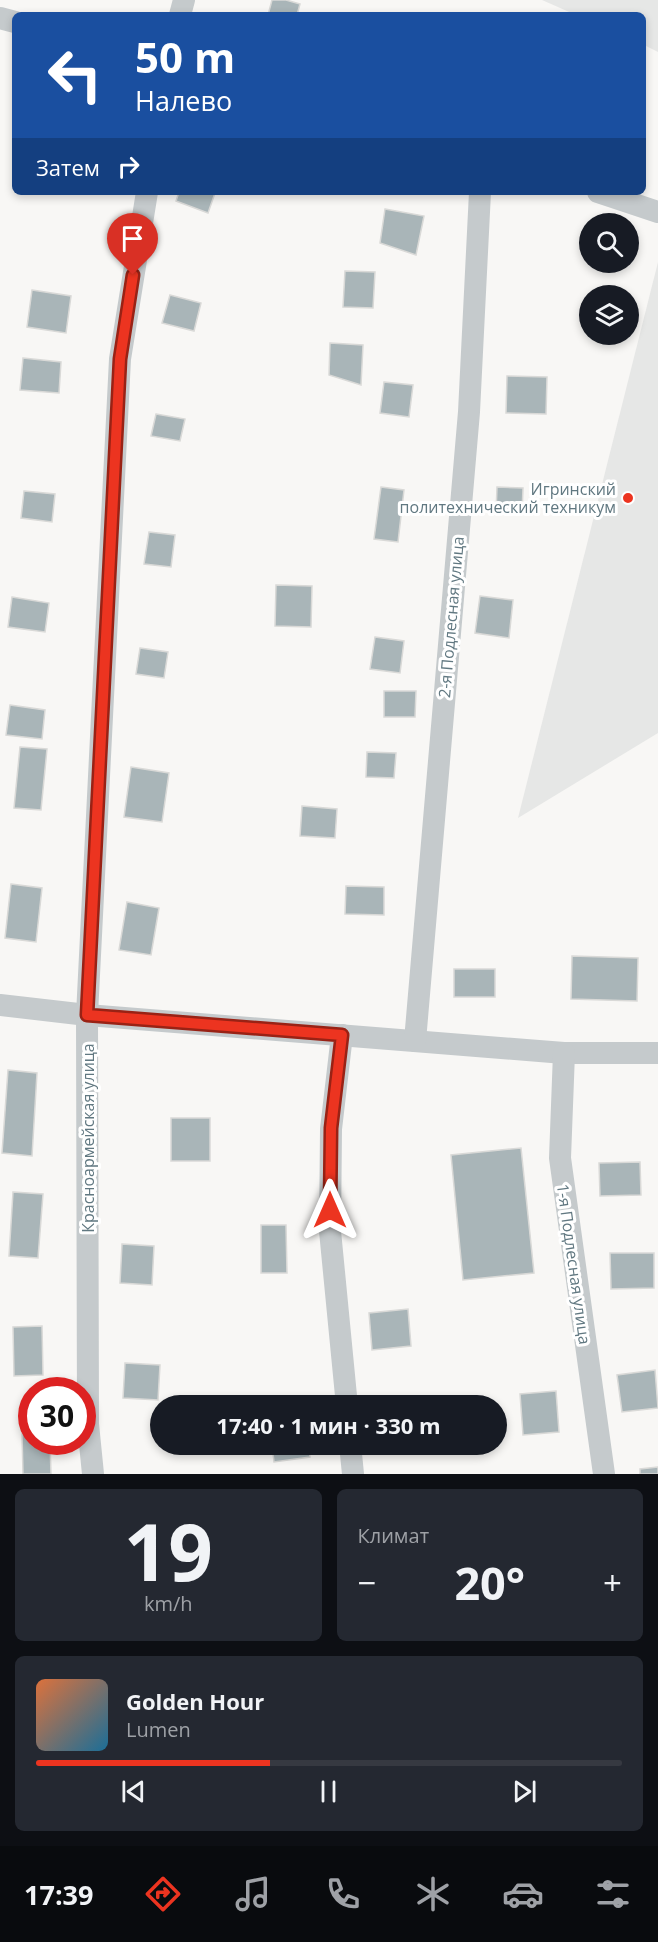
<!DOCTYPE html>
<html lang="ru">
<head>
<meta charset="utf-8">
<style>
  :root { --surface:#171b24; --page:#242831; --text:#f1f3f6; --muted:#9ea1a6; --line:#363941; --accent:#ec3420 }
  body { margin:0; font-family:"Open Sans",sans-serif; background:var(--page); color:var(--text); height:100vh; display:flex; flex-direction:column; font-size:22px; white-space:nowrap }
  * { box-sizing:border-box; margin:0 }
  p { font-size:20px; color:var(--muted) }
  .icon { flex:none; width:33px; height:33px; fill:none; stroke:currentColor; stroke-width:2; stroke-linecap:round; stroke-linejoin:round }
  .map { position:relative; height:1474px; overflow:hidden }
  .side { display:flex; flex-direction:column; gap:15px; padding:15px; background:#0d0f14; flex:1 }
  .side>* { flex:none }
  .top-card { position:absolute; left:12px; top:12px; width:634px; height:183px; border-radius:9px; box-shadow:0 3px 9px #0003; background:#1a4fa0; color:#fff; overflow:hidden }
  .fabs { position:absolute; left:579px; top:213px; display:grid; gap:12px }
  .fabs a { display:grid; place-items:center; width:60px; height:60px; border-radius:50%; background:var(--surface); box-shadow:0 3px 9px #0003; font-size:30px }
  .speed { position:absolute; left:18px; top:1377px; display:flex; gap:12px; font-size:30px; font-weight:700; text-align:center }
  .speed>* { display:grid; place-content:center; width:78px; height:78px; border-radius:50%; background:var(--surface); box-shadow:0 3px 9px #0003; line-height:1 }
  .speed .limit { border:9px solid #d22; background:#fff; color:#111 }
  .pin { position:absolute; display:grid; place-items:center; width:51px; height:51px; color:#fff; margin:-62px -26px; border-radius:50% 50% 50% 0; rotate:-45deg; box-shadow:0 0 6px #0007 }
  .pin .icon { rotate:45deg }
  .me { position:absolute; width:66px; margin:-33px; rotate:0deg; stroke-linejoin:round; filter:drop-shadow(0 0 4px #0008) }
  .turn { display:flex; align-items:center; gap:21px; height:126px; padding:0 24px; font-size:27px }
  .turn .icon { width:78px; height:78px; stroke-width:2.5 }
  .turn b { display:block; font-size:42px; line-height:51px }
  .then { display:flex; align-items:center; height:57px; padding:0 24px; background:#0003; gap:12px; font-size:22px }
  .big { font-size:45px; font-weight:700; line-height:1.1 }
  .side .card { flex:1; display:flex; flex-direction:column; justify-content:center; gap:9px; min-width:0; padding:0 21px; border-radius:9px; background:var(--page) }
  .side .dial { align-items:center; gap:0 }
  .dial b { font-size:78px; line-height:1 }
  .song { display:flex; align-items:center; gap:18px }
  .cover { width:72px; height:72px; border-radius:9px; background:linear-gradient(135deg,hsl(20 70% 55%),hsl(200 70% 35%)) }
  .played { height:6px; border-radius:3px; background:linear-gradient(90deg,var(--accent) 40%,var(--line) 40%) }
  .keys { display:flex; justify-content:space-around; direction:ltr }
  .heat { display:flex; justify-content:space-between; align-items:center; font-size:33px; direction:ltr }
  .side .tiles { flex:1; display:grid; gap:15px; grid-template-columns:1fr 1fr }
  .card:last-child { grid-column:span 2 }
  .trip { position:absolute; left:150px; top:1395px; width:357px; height:60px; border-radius:30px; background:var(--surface); box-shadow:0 3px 9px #0003; font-weight:700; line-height:60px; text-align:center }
  .menu { display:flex; height:96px; justify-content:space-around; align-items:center; background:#090b0e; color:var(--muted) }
  .menu .icon { width:42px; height:42px }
  .menu .on { color:var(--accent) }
  .menu b { font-size:27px; color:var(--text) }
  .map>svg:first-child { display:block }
</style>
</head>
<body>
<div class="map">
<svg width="658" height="1474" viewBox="0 0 658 1474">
  <rect width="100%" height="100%" fill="#f8f7f5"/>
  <g fill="#e6e7e6">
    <path d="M 542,0 L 658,0 L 658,52 L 644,45 L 644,15 L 576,15 Z"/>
    <path d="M 658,262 L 658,733 L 518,818 Z"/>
  </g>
  <g fill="#a9b5b8" stroke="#d9d9d7" stroke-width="1.5">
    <path d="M 272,0 L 286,0 L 300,4 L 297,15 L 268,15 Z"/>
    <path d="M 179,192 L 211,192 L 215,193 L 208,213 L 176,201 Z"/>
    <path d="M 385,209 L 424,216 L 416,255 L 380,243 Z"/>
    <path d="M 345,271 L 375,272 L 373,308 L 343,307 Z"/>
    <path d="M 32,290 L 71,296 L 66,333 L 27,327 Z"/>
    <path d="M 170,295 L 201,303 L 194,331 L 162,323 Z"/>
    <path d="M 330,343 L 363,345 L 361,385 L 329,375 Z"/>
    <path d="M 23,358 L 61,362 L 59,393 L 20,390 Z"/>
    <path d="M 507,376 L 547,377 L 546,414 L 506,413 Z"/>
    <path d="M 384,382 L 413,385 L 409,417 L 380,413 Z"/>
    <path d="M 156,414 L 185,419 L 180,441 L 151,436 Z"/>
    <path d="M 381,487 L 404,490 L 398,542 L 374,539 Z"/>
    <path d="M 497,487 L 523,488 L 522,514 L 496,513 Z"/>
    <path d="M 24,491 L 55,494 L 52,522 L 21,518 Z"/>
    <path d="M 149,532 L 175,535 L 171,567 L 144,564 Z"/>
    <path d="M 276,585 L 312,586 L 311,627 L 275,626 Z"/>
    <path d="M 480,596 L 513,600 L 509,638 L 475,633 Z"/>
    <path d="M 12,597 L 49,603 L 45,632 L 8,627 Z"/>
    <path d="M 375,637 L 404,641 L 400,673 L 370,669 Z"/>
    <path d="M 140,648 L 168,652 L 164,678 L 136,674 Z"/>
    <path d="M 384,691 L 416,691 L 415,717 L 384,717 Z"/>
    <path d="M 10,705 L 45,710 L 42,739 L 6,735 Z"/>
    <path d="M 20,747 L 47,749 L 41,810 L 14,808 Z"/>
    <path d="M 367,752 L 396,753 L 394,778 L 366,777 Z"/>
    <path d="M 131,767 L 169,773 L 162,822 L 124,817 Z"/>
    <path d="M 302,806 L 337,809 L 335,838 L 300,836 Z"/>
    <path d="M 11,884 L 42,888 L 36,942 L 5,938 Z"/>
    <path d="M 346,886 L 384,887 L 384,915 L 345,914 Z"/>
    <path d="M 127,902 L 159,908 L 151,955 L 119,950 Z"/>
    <path d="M 572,956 L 638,958 L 637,1001 L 571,999 Z"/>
    <rect x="454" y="969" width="41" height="28"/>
    <path d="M 8,1070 L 37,1073 L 32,1156 L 2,1153 Z"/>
    <rect x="171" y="1118" width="39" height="43"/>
    <path d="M 521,1148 L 534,1273 L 463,1280 L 451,1155 Z"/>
    <path d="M 640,1162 L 641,1195 L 600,1196 L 599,1163 Z"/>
    <path d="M 13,1192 L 43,1194 L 38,1258 L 9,1256 Z"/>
    <path d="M 261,1225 L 286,1225 L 287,1273 L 261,1273 Z"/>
    <path d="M 122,1244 L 154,1246 L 152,1285 L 120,1283 Z"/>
    <path d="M 610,1253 L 654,1253 L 654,1288 L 611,1289 Z"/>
    <path d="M 408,1309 L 411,1346 L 372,1350 L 369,1313 Z"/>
    <path d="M 42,1326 L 43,1375 L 14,1376 L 13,1327 Z"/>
    <path d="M 125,1363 L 160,1365 L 158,1400 L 123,1398 Z"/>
    <path d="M 655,1370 L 658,1408 L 622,1412 L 617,1375 Z"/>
    <path d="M 556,1391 L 559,1432 L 523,1435 L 520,1394 Z"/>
    <path d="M 22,1434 L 32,1434 L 32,1442 L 50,1442 L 51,1474 L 23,1474 Z"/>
    <path d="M 272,1444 L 308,1444 L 310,1457 L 274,1462 Z"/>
    <path d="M 377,1444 L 415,1444 L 415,1447 L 378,1451 Z"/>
    <path d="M 658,1467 L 658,1474 L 640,1474 L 640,1469 Z"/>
  </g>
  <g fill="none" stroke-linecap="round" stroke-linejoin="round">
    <g stroke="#c5cacc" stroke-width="22">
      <path d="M 180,15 L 184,0"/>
      <path d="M 0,18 L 15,22"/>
      <path d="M 598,192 L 658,212"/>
      <path d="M 0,1005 L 87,1015 L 564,1053 L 658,1053"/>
      <path d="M 342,1035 L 331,1129 L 330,1231 L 347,1406"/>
      <path d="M 415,1041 L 469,412 L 480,192"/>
      <path d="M 564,1053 L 560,1158 L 604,1474"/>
      <path d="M 350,1444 L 353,1474"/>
      <path d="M 93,1474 L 88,1424 L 87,1015 L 120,359 L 147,192"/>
    </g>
  </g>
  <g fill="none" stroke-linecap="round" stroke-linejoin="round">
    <g stroke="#992215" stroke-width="15">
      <path id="route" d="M 133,275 L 120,359 L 87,1015 L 342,1035 L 331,1128 L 330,1210"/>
    </g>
    <use href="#route" stroke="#ec3420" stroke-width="10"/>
  </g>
  <circle fill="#ec3420" stroke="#fff" stroke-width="2" cx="628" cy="498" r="6"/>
  <g text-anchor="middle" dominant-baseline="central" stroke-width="6" stroke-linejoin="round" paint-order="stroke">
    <g font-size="16" fill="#617881" stroke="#fff" text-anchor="end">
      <text x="616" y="489">Игринский<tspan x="616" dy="18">политехнический техникум</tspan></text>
    </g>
    <g font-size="16" fill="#617881" stroke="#fff">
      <text transform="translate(451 617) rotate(-85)">2-я Подлесная улица</text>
      <text transform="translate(88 1138) rotate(-90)">Красноармейская улица</text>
      <text transform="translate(574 1264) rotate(82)">1-я Подлесная улица</text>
    </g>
  </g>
</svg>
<div class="fabs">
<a><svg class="icon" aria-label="search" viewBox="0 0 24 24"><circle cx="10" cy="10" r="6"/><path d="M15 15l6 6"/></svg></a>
<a><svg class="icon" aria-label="layers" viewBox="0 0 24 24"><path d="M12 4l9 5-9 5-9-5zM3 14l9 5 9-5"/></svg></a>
</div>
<div class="speed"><div class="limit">30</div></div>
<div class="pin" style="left:133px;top:275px;background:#d93025"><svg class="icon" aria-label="arrive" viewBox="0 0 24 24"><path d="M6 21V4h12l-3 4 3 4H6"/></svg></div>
<svg class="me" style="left:330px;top:1210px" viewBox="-20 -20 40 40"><path d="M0-17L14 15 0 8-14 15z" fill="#ec3420" stroke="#fff" stroke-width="4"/></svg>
<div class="trip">17:40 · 1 мин · 330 m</div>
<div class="top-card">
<div class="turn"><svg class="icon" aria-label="left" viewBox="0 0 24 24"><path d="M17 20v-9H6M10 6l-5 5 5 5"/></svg><div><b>50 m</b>Налево</div></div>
<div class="then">Затем<svg class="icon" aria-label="right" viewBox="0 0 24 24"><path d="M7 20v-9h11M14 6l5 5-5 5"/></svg></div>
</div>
</div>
<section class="side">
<div class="tiles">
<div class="card dial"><b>19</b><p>km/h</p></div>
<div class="card"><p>Климат</p>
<div class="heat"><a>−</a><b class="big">20°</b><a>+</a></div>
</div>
<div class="card">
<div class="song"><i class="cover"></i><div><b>Golden Hour</b><p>Lumen</p></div></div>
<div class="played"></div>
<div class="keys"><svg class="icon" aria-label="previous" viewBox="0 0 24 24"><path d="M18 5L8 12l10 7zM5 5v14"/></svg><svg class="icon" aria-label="pause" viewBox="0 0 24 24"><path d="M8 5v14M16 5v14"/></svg><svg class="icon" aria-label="next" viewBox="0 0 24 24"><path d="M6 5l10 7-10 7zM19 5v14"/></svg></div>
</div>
</div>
</section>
<nav class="menu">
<b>17:39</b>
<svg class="icon on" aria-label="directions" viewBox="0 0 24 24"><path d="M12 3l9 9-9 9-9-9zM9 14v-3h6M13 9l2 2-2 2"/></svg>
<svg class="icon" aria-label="music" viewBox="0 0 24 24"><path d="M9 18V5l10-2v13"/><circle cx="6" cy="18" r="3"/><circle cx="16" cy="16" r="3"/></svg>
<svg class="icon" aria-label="phone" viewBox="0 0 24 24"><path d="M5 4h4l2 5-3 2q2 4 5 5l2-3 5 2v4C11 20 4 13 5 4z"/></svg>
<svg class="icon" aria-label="climate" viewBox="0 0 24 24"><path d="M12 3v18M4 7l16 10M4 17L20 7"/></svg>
<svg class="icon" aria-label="car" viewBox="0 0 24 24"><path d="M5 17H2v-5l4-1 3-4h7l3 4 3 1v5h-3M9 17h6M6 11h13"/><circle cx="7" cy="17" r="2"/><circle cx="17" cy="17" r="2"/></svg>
<svg class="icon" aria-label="filters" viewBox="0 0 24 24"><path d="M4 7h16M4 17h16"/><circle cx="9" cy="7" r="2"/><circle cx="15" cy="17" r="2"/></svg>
</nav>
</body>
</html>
